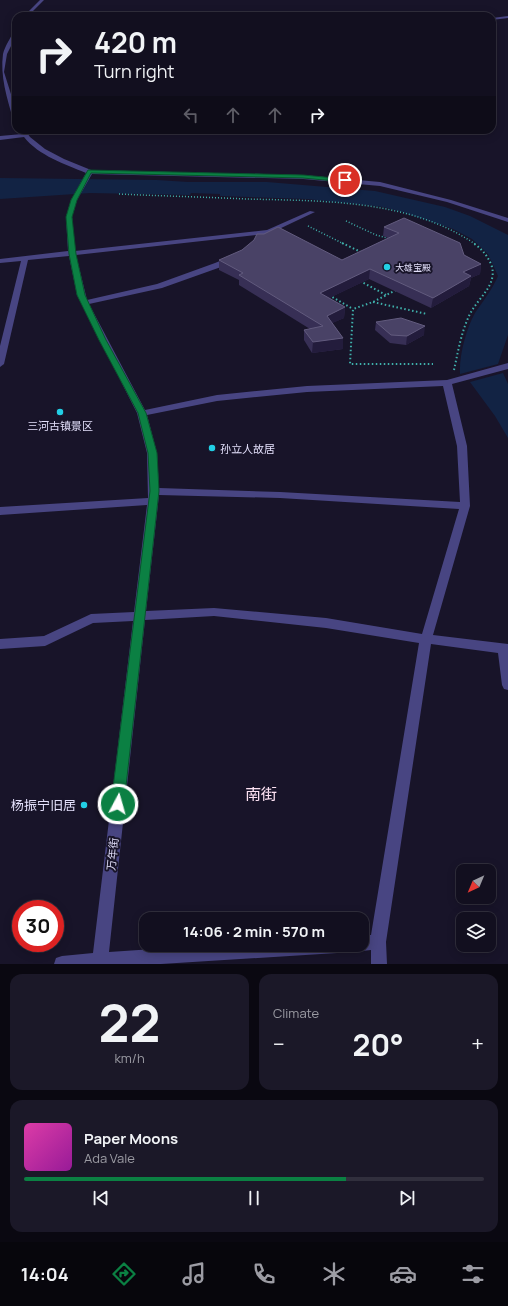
<!DOCTYPE html>
<html lang="en">
<head>
<meta charset="utf-8">
<style>
  :root { --surface:#120f1f; --page:#1b1828; --text:#f1f3f6; --muted:#9c9ca4; --line:#312f3d; --accent:#0b8043 }
  body { margin:0; font-family:Manrope,"Noto Sans SC",sans-serif; background:var(--page); color:var(--text); height:100vh; display:flex; flex-direction:column; font-size:15px; white-space:nowrap }
  * { box-sizing:border-box; margin:0 }
  p { font-size:13px; color:var(--muted) }
  .icon { flex:none; width:22px; height:22px; fill:none; stroke:currentColor; stroke-width:2; stroke-linecap:round; stroke-linejoin:round }
  .map { position:relative; height:964px; overflow:hidden }
  .sheet { display:flex; flex-direction:column; gap:10px; padding:10px; background:#0a0811; flex:1 }
  .sheet>* { flex:none }
  .hud { position:absolute; left:12px; top:12px; width:484px; height:122px; border-radius:12px; box-shadow:0 2px 10px #0003,0 0 0 1px var(--line); background:#120f1f; color:var(--text); overflow:hidden }
  .needle { width:26px; rotate:224deg }
  .tools { position:absolute; left:456px; top:864px; display:grid; gap:8px }
  .tools a { display:grid; place-items:center; width:40px; height:40px; border-radius:8px; background:var(--surface); box-shadow:0 2px 10px #0003,0 0 0 1px var(--line); font-size:20px }
  .speed { position:absolute; left:12px; top:900px; display:flex; gap:8px; font-size:20px; font-weight:700; text-align:center }
  .speed>* { display:grid; place-content:center; width:52px; height:52px; border-radius:50%; background:var(--surface); box-shadow:0 2px 10px #0003,0 0 0 1px var(--line); line-height:1 }
  .speed .limit { border:6px solid #d22; background:#fff; color:#111 }
  .pin { position:absolute; display:grid; place-items:center; width:34px; height:34px; color:#fff; margin:-17px; border:2px solid #fff; border-radius:50%; box-shadow:0 1px 4px #0007 }
  .me { position:absolute; width:44px; margin:-22px; rotate:6deg; stroke-linejoin:round; filter:drop-shadow(0 0 3px #0008) }
  .turn { display:flex; align-items:center; gap:14px; height:84px; padding:0 16px; font-size:18px }
  .turn .icon { width:52px; height:52px; stroke-width:2.5 }
  .turn b { display:block; font-size:28px; line-height:34px }
  .lanes { display:flex; align-items:center; height:38px; padding:0 16px; background:#0003; justify-content:center; gap:20px; direction:ltr }
  .lanes .off { opacity:.35 }
  .big { font-size:30px; font-weight:700; line-height:1.1 }
  .sheet .tile { flex:1; display:flex; flex-direction:column; justify-content:center; gap:6px; min-width:0; padding:0 14px; border-radius:12px; background:var(--page) }
  .sheet .dial { align-items:center; gap:0 }
  .dial b { font-size:52px; line-height:1 }
  .song { display:flex; align-items:center; gap:12px }
  .cover { width:48px; height:48px; border-radius:6px; background:linear-gradient(135deg,hsl(320 70% 55%),hsl(300 70% 35%)) }
  .played { height:4px; border-radius:2px; background:linear-gradient(90deg,var(--accent) 70%,var(--line) 70%) }
  .keys { display:flex; justify-content:space-around; direction:ltr }
  .heat { display:flex; justify-content:space-between; align-items:center; font-size:22px; direction:ltr }
  .sheet .tiles { flex:1; display:grid; gap:10px; grid-template-columns:1fr 1fr }
  .tile:last-child { grid-column:span 2 }
  .trip { position:absolute; left:139px; top:912px; width:230px; height:40px; border-radius:12px; background:var(--surface); box-shadow:0 2px 10px #0003,0 0 0 1px var(--line); font-weight:700; line-height:40px; text-align:center }
  .tab-bar { display:flex; height:64px; justify-content:space-around; align-items:center; background:#07060c; color:var(--muted) }
  .tab-bar .icon { width:28px; height:28px }
  .tab-bar .current { color:var(--accent) }
  .tab-bar b { font-size:18px; color:var(--text) }
  .map>svg:first-child { display:block }
</style>
</head>
<body>
<div class="map">
<svg width="508" height="964" viewBox="0 0 508 964">
  <rect width="100%" height="100%" fill="#181429"/>
  <g fill="#122344">
    <path d="M 0,178 L 157,180 L 188,182 L 267,182 L 375,191 L 445,207 L 470,216 L 508,235 L 508,335 L 498,364 L 460,374 C 459,356 466,329 475,313 C 483,301 492,290 498,276 L 488,254 L 472,239 L 453,229 L 402,212 L 383,207 L 348,203 L 306,199 L 220,196 L 220,194 L 191,193 L 190,195 L 90,193 L 0,199 Z"/>
    <path d="M 503,373 L 508,384 L 508,438 L 495,416 L 470,382 Z"/>
  </g>
  <g fill="none" stroke-linecap="round" stroke-linejoin="round">
    <g stroke="#3fb0ab" stroke-width="1.5" stroke-dasharray="1 2" stroke-linecap="butt">
      <path d="M 119,194 C 161,196 204,197 246,199 C 322,201 409,199 475,244"/>
      <path d="M 346,221 L 376,235 L 388,238"/>
      <path d="M 308,226 L 344,244"/>
    </g>
    <g stroke="#3fb0ab" stroke-width="2" stroke-dasharray="1.5 2.5" stroke-linecap="butt">
      <path d="M 342,243 L 363,253"/>
      <path d="M 360,281 L 386,295"/>
      <path d="M 396,290 L 373,302 L 353,309 L 350,364 L 433,364"/>
      <path d="M 329,295 L 353,309"/>
      <path d="M 373,302 L 427,314"/>
      <path d="M 454,370 C 458,352 461,333 469,316 C 477,298 499,285 491,264 C 487,255 481,248 473,243"/>
    </g>
    <g fill="#484582" fill-rule="evenodd">
      <path d="M 40,0 L 44,0 L 28,16 L 24,16 Z"/>
      <path d="M 508,16 L 508,18 L 492,20 L 492,18 Z"/>
      <path d="M 16,30 L 16,36 L 7,54 L 4,72 L 16,110 L 16,121 L 13,119 C 7,98 0,76 3,54 C 5,46 10,39 14,31 Z"/>
      <path d="M 19,130 L 25,130 L 30,137 L 45,149 L 64,159 L 91,170 L 303,175 L 380,182 L 451,200 L 508,218 L 508,222 L 447,202 L 380,186 L 303,179 L 92,174 L 77,200 L 72,217 L 75,251 L 267,230 L 310,211 L 315,212 L 260,238 L 258,237 L 257,235 L 76,255 L 87,300 L 157,284 L 215,263 L 232,256 L 236,258 L 221,267 L 162,288 L 89,304 L 145,410 L 217,395 L 307,386 L 447,380 L 508,363 L 508,369 L 452,384 L 467,446 L 470,506 L 433,635 L 508,644 L 508,690 L 504,689 L 502,685 L 498,653 L 431,644 L 386,942 L 387,964 L 371,964 L 371,950 L 362,951 L 356,949 L 355,945 L 362,945 L 362,935 L 371,935 L 419,643 L 326,628 L 214,616 L 145,620 L 109,952 L 213,945 L 345,945 L 343,951 L 337,953 L 161,964 L 54,964 L 56,958 L 62,956 L 93,953 L 133,621 L 93,623 L 45,646 L 0,649 L 0,639 L 44,636 L 91,614 L 134,612 L 147,505 L 0,515 L 0,507 L 148,498 L 147,453 L 137,413 L 77,295 L 69,256 L 28,260 L 4,364 L 0,367 L 0,346 L 21,261 L 0,263 L 0,259 L 68,251 L 66,217 L 71,200 L 86,173 C 65,164 39,156 24,137 L 0,140 L 0,136 L 22,134 ZM 443,386 L 457,446 L 460,502 L 280,492 L 159,488 L 157,453 L 147,415 L 217,401 L 307,392 ZM 159,495 L 280,498 L 459,509 L 422,634 L 326,618 L 214,608 L 146,611 Z"/>
    </g>
  </g>
  <g fill="#372f55">
    <path d="M 384,227 L 464,255 L 481,264 L 480,274 L 471,278 L 469,286 L 431,308 L 369,279 L 329,298 L 345,307 L 344,318 L 332,323 L 343,338 L 343,349 L 312,353 L 304,340 L 304,330 L 310,329 L 239,285 L 239,280 L 219,270 L 219,260 L 342,260 L 388,238 L 383,236 Z"/>
    <path d="M 376,322 L 424,335 L 406,345 L 390,343 L 375,330 Z"/>
  </g>
  <g fill="#231c3c">
    <path d="M 481,264 L 480,274 L 471,278 L 469,286 L 431,308 L 433,298 L 463,272 Z"/>
    <path d="M 370,269 L 369,279 L 319,303 L 320,293 Z"/>
    <path d="M 345,307 L 344,318 L 326,326 L 327,316 Z"/>
    <path d="M 425,326 L 424,335 L 406,345 L 407,336 Z"/>
    <path d="M 343,338 L 343,349 L 312,353 L 313,342 Z"/>
  </g>
  <g fill="#494266" stroke="#625b7e">
    <path d="M 404,218 L 460,243 L 464,255 L 481,264 L 463,272 L 471,276 L 433,298 L 370,269 L 320,293 L 345,307 L 327,316 L 343,338 L 313,342 L 304,330 L 323,326 L 239,275 L 243,273 L 219,260 L 242,250 L 254,240 L 257,234 L 264,234 L 278,227 L 342,260 L 399,233 L 384,227 Z"/>
    <path d="M 401,318 L 425,326 L 407,336 L 391,335 L 376,322 Z"/>
  </g>
  <path fill="#0b8043" stroke="#07532c" d="M 88,170 L 303,175 L 345,179 L 348,180 L 345,182 L 303,178 L 91,173 L 77,200 L 72,217 L 76,254 L 85,295 L 106,340 L 146,413 L 157,453 L 159,491 L 124,804 L 122,808 L 118,810 L 113,808 L 111,804 L 150,491 L 148,453 L 138,413 L 99,340 L 77,295 L 69,254 L 66,217 L 71,200 Z"/>
  <g fill="#22cfe5" stroke="#181429" stroke-width="1.5">
    <circle cx="387" cy="267" r="4"/>
    <circle cx="60" cy="412" r="4"/>
    <circle cx="212" cy="448" r="4"/>
    <circle cx="84" cy="805" r="4"/>
  </g>
  <g text-anchor="middle" dominant-baseline="central" stroke-width="4" stroke-linejoin="round" paint-order="stroke">
    <g font-size="9" fill="#e3e0fb" stroke="#181429" text-anchor="start">
      <text x="395" y="267">大雄宝殿</text>
    </g>
    <g font-size="11" fill="#e3e0fb" stroke="#181429">
      <text x="60" y="425">三河古镇景区</text>
      <text x="220" y="448" text-anchor="start">孙立人故居</text>
    </g>
    <g font-size="11" fill="#e3e0fb" stroke="#181429">
      <text transform="translate(112 854) rotate(-84)">万年街</text>
    </g>
    <g font-size="13" fill="#e3e0fb" stroke="#181429" text-anchor="end">
      <text x="76" y="805">杨振宁旧居</text>
    </g>
    <g font-size="16" fill="#fce1f2" stroke="#181429">
      <text x="261" y="794">南街</text>
    </g>
  </g>
</svg>
<div class="tools">
<a><svg class="needle" viewBox="-14 -14 28 28"><path d="M0-13l5 13h-10z" fill="#e53935"/><path d="M0 13l5-13h-10z" fill="#9c9ca4"/></svg></a>
<a><svg class="icon" aria-label="layers" viewBox="0 0 24 24"><path d="M12 4l9 5-9 5-9-5zM3 14l9 5 9-5"/></svg></a>
</div>
<div class="speed"><div class="limit">30</div></div>
<div class="pin" style="left:345px;top:180px;background:#d93025"><svg class="icon" aria-label="arrive" viewBox="0 0 24 24"><path d="M6 21V4h12l-3 4 3 4H6"/></svg></div>
<svg class="me" style="left:118px;top:804px" viewBox="-20 -20 40 40"><circle r="17" fill="#0b8043" stroke="#fff" stroke-width="3"/><path d="M0-11L8 9 0 5-8 9z" fill="#fff"/></svg>
<div class="trip">14:06 · 2 min · 570 m</div>
<div class="hud">
<div class="turn"><svg class="icon" aria-label="right" viewBox="0 0 24 24"><path d="M7 20v-9h11M14 6l5 5-5 5"/></svg><div><b>420 m</b>Turn right</div></div>
<div class="lanes"><svg class="icon off" aria-label="left" viewBox="0 0 24 24"><path d="M17 20v-9H6M10 6l-5 5 5 5"/></svg><svg class="icon off" aria-label="ahead" viewBox="0 0 24 24"><path d="M12 20V5M6 11l6-6 6 6"/></svg><svg class="icon off" aria-label="ahead" viewBox="0 0 24 24"><path d="M12 20V5M6 11l6-6 6 6"/></svg><svg class="icon" aria-label="right" viewBox="0 0 24 24"><path d="M7 20v-9h11M14 6l5 5-5 5"/></svg></div>
</div>
</div>
<section class="sheet">
<div class="tiles">
<div class="tile dial"><b>22</b><p>km/h</p></div>
<div class="tile"><p>Climate</p>
<div class="heat"><a>−</a><b class="big">20°</b><a>+</a></div>
</div>
<div class="tile">
<div class="song"><i class="cover"></i><div><b>Paper Moons</b><p>Ada Vale</p></div></div>
<div class="played"></div>
<div class="keys"><svg class="icon" aria-label="previous" viewBox="0 0 24 24"><path d="M18 5L8 12l10 7zM5 5v14"/></svg><svg class="icon" aria-label="pause" viewBox="0 0 24 24"><path d="M8 5v14M16 5v14"/></svg><svg class="icon" aria-label="next" viewBox="0 0 24 24"><path d="M6 5l10 7-10 7zM19 5v14"/></svg></div>
</div>
</div>
</section>
<nav class="tab-bar">
<b>14:04</b>
<svg class="icon current" aria-label="directions" viewBox="0 0 24 24"><path d="M12 3l9 9-9 9-9-9zM9 14v-3h6M13 9l2 2-2 2"/></svg>
<svg class="icon" aria-label="music" viewBox="0 0 24 24"><path d="M9 18V5l10-2v13"/><circle cx="6" cy="18" r="3"/><circle cx="16" cy="16" r="3"/></svg>
<svg class="icon" aria-label="phone" viewBox="0 0 24 24"><path d="M5 4h4l2 5-3 2q2 4 5 5l2-3 5 2v4C11 20 4 13 5 4z"/></svg>
<svg class="icon" aria-label="climate" viewBox="0 0 24 24"><path d="M12 3v18M4 7l16 10M4 17L20 7"/></svg>
<svg class="icon" aria-label="car" viewBox="0 0 24 24"><path d="M5 17H2v-5l4-1 3-4h7l3 4 3 1v5h-3M9 17h6M6 11h13"/><circle cx="7" cy="17" r="2"/><circle cx="17" cy="17" r="2"/></svg>
<svg class="icon" aria-label="filters" viewBox="0 0 24 24"><path d="M4 7h16M4 17h16"/><circle cx="9" cy="7" r="2"/><circle cx="15" cy="17" r="2"/></svg>
</nav>
</body>
</html>
